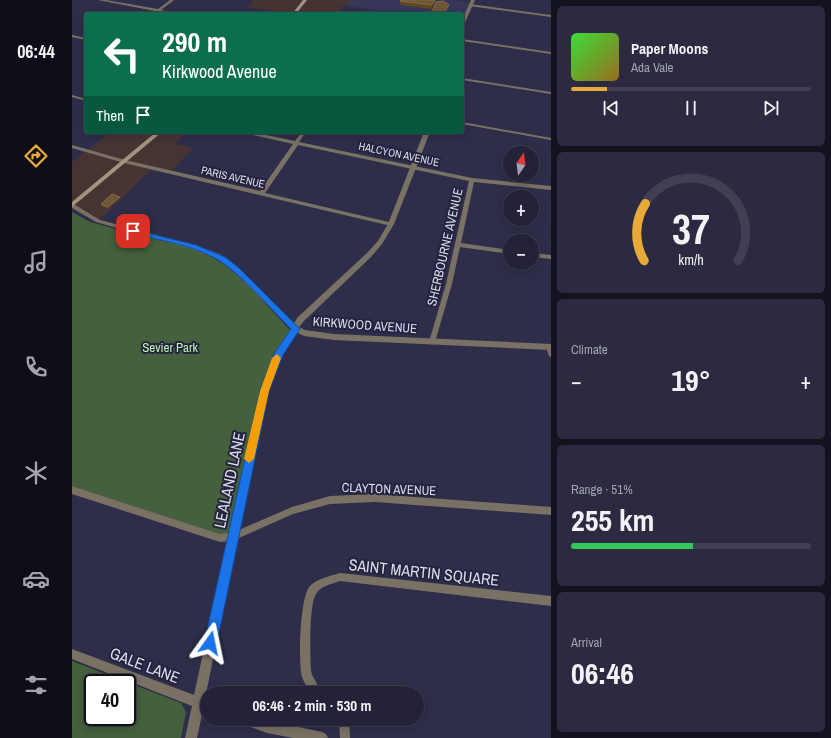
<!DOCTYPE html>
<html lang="en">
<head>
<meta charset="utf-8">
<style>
  :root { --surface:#232238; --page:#2b2a40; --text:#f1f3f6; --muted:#a3a4ae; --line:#403f53; --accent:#e8ab37 }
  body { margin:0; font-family:"Archivo Narrow",sans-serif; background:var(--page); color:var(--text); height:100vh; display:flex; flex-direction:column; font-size:15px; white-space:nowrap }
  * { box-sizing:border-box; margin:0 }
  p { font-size:13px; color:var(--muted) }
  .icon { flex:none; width:22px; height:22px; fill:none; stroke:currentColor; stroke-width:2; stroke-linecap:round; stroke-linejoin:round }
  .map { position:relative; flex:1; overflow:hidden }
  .panel { display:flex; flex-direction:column; gap:6px; padding:6px; background:#13131f; width:280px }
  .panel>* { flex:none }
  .banner { position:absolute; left:12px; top:12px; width:380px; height:122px; border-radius:4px; box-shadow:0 2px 10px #0003,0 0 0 1px var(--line); background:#0b6e4f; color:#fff; overflow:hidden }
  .needle { width:26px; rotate:14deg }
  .buttons { position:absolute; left:431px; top:146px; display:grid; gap:8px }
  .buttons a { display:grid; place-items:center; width:36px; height:36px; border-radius:50%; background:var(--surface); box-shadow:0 2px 10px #0003,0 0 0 1px var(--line); font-size:20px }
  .speed { position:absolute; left:12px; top:674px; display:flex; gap:8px; font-size:20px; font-weight:700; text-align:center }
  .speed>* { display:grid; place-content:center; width:52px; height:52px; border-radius:50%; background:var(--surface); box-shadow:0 2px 10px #0003,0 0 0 1px var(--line); line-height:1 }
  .speed .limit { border:2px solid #111; border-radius:6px; background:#fff; color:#111 }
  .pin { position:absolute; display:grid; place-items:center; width:34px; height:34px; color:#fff; margin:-17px; border-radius:8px; box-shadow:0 2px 6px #0006 }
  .me { position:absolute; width:44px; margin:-22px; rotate:12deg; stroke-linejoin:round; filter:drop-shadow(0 0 3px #0008) }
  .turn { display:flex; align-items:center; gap:14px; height:84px; padding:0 12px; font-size:18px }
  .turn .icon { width:52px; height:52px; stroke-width:2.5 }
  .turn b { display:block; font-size:28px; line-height:34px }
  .then { display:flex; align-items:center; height:38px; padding:0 12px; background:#0003; gap:8px; font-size:15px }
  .big { font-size:30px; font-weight:700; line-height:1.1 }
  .panel .widget { flex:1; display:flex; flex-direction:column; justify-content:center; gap:6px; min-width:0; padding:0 14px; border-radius:6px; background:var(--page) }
  .panel .dial { align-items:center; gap:0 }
  .dial svg { height:104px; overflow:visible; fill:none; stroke:var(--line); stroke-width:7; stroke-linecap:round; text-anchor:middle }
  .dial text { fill:var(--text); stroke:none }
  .song { display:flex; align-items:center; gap:12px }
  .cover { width:48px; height:48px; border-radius:6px; background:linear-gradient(135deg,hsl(120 70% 55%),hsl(40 70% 35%)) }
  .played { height:4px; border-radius:2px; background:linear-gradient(90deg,var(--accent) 15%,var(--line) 15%) }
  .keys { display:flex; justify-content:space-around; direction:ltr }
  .heat { display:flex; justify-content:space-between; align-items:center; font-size:22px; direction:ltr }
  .charge { height:6px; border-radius:3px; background:linear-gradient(90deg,#34c759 51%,var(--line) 0) }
  .trip { position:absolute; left:128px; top:686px; width:224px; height:40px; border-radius:20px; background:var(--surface); box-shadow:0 2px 10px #0003,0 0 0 1px var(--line); font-weight:700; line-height:40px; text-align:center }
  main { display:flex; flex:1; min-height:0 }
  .tab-bar { display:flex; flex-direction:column; width:72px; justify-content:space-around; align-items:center; background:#0e0e16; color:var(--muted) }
  .tab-bar .icon { width:28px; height:28px }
  .tab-bar .active { color:var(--accent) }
  .tab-bar b { font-size:18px; color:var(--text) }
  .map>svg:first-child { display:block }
</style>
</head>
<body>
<main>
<nav class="tab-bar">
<b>06:44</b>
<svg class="icon active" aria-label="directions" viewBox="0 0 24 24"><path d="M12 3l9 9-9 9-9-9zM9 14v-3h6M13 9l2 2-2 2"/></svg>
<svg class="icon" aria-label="music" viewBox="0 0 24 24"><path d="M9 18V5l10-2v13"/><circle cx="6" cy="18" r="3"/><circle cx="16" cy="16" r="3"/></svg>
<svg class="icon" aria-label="phone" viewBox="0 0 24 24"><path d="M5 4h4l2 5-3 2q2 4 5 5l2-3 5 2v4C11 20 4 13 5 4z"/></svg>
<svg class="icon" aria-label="climate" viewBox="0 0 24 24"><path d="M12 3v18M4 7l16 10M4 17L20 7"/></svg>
<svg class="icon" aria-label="car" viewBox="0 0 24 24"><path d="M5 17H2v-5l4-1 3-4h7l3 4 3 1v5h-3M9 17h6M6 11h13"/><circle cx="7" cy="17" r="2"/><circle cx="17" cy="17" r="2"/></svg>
<svg class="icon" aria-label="filters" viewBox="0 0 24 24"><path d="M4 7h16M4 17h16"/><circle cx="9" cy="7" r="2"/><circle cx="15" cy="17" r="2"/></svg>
</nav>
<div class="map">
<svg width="479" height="738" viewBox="0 0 479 738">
  <rect width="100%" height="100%" fill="#2f2e4a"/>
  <g fill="#483333">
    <path d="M 182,0 L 279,0 L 275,6 L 272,5 L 265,14 L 216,14 L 175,7 Z"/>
    <path d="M 39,132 L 115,132 L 103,144 L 121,148 L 99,172 L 81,168 L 26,221 L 0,205 L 0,162 Z"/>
  </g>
  <path fill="#37375a" d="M 279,0 L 380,0 L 399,3 L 390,25 L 390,14 L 328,14 L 275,6 Z"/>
  <g fill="#44603c" fill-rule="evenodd">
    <path d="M 0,212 L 18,222 L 128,251 C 165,267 190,301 218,330 L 203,353 L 193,376 L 186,399 L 157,537 L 0,486 Z"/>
    <path d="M 0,661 L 109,703 L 114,712 L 109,738 L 0,738 ZM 21,683 L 55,683 L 55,717 L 21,717 Z"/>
  </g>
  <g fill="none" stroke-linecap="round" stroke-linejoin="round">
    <g fill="#797264" fill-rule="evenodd">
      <path d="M 26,0 L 34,0 L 86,9 L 98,0 L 102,0 L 89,10 L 109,14 C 101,14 90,10 84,13 L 82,12 L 83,11 Z"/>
      <path d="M 398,4 L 479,15 L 479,17 L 397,6 L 397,4 Z"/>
      <path d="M 0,35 L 14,38 L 14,40 L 0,37 Z"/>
      <path d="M 390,39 L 479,52 L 479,54 L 390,41 Z"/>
      <path d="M 390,78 L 479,92 L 479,94 L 390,80 Z"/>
      <path d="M 0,95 L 14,99 L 14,101 L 0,97 Z"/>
      <path d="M 390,122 L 479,138 L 479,140 L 390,124 Z"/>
      <path d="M 170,132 L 179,132 L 223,141 L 230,132 L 234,132 L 227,142 L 400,178 L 479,186 L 479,190 L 402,182 L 389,243 L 438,250 L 438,254 L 388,247 L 380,284 L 363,342 L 360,345 L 357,342 L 374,284 L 397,181 L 226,145 L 193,193 L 321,223 L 321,225 L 319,226 L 52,163 L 0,148 L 0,145 L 53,160 L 188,191 L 221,144 L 172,133 Z"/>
      <path d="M 460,253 L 479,255 L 479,259 L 460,257 Z"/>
      <path d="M 477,344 L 479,345 L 479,357 L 477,356 L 474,347 Z"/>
      <path d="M 0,486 L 148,534 L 160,533 L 220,507 L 258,496 L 303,494 L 479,507 L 479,515 L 303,502 L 258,504 L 221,514 L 160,541 L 148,542 L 0,494 Z"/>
      <path d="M 268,573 L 479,596 L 479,606 L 268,581 C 260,584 248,586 244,594 C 237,604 238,656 239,670 L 240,675 L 250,693 L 239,693 C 236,688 232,683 230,677 C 226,661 228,600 237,587 C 244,579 258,576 268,573 Z"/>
      <path d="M 267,719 L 277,719 L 278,738 L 268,738 Z"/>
    </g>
    <g fill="#797264" fill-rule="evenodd">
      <path d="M 399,0 L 403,0 L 392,25 L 390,26 L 390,20 Z"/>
      <path d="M 352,132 L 358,132 L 322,224 L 310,244 L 299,257 L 232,321 L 227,327 L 233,330 L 262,334 L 479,344 L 479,350 L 262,340 L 232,336 L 224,332 C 207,358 199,383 191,412 L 133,699 L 135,700 L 135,712 L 131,710 L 125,738 L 113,738 L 120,706 L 0,659 L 0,649 L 122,695 L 183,412 L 192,379 L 209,343 L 219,328 L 162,272 L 144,258 L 119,249 L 24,222 L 0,208 L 0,203 L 28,220 L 123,245 L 148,254 L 166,268 L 222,323 L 226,317 L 295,253 L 306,241 L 316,224 Z"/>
      <path d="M 166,719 L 189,719 L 250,732 L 254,734 L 256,738 L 221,738 L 195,733 L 168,723 Z"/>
    </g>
    <g fill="#a1957f" fill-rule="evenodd">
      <path d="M 231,0 L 235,0 L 224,14 L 220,14 Z"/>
      <path d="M 84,132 L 90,132 L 0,207 L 0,202 Z"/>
    </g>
  </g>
  <g fill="#62461e">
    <path d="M 328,1 L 363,3 L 360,9 L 328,5 Z"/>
    <path d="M 48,197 L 48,199 L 37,209 L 29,206 L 29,204 Z"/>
  </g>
  <g fill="#483626">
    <path d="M 363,0 L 363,3 L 360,9 L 360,5 Z"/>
    <path d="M 377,5 L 376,9 L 374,14 L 372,14 Z"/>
    <path d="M 48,197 L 48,199 L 37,209 L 36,207 Z"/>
  </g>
  <g fill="#6f5634" stroke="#806b51">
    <path d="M 329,0 L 363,0 L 360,5 L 328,1 Z"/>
    <path d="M 371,1 L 377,5 L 372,14 L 359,14 L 364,2 Z"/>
    <path d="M 40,194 L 48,197 L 36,207 L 29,204 Z"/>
  </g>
  <path fill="#1a73e8" stroke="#114b97" d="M 58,229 L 124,245 L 153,257 L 167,268 L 228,329 L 211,355 L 197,391 L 145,643 L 143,647 L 138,649 L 134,647 L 132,643 L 188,391 L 202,354 L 219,329 C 199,309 171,276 148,261 C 122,245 87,240 58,233 Z"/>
  <path fill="#f59e0b" d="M 205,354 L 209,358 L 197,391 L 182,459 L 177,463 L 172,459 L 188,391 L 200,358 Z"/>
  <g text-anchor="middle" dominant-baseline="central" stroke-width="4" stroke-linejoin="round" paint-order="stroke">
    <g font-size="11" fill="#dbdbee" stroke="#25243f">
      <text transform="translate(327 154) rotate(12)">HALCYON AVENUE</text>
      <text transform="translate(161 177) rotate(13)">PARIS AVENUE</text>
    </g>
    <g font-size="13" fill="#dbdbee" stroke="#25243f">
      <text transform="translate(373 247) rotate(-77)">SHERBOURNE AVENUE</text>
      <text transform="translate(293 325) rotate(4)">KIRKWOOD AVENUE</text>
      <text transform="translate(317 489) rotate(2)">CLAYTON AVENUE</text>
    </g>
    <g font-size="13" fill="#bef1b0" stroke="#25243f">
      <text x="98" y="347">Sevier Park</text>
    </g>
    <g font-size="16" fill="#dbdbee" stroke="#25243f">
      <text transform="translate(157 480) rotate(-78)">LEALAND LANE</text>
      <text transform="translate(352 572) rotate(6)">SAINT MARTIN SQUARE</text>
      <text transform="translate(73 665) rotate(21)">GALE LANE</text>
    </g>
  </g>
</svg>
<div class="buttons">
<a><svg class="needle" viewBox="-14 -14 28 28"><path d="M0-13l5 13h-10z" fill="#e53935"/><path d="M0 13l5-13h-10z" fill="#a3a4ae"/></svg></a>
<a>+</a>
<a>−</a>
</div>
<div class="speed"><div class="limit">40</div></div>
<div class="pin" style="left:61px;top:231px;background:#d93025"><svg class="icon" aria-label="arrive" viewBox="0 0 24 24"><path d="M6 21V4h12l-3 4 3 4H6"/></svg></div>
<svg class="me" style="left:138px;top:643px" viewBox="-20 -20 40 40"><path d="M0-17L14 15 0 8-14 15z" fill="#1a73e8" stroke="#fff" stroke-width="4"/></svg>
<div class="trip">06:46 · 2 min · 530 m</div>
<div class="banner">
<div class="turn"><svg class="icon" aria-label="left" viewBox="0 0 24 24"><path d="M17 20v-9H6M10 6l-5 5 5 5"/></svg><div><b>290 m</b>Kirkwood Avenue</div></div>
<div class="then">Then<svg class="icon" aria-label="arrive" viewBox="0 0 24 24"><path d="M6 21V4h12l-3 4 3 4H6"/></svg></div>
</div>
</div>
<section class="panel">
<div class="widget">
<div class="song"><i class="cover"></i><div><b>Paper Moons</b><p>Ada Vale</p></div></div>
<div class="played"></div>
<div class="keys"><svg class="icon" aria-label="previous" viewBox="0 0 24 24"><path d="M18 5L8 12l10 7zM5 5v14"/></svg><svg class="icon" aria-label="pause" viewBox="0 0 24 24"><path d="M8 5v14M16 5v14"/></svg><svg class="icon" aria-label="next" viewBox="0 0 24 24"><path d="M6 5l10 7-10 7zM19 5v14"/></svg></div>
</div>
<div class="widget dial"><svg viewBox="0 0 100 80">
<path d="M14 69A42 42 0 1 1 86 69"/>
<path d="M14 69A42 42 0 0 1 15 25" stroke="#e8ab37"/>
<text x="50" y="56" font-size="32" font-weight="700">37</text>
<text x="50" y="72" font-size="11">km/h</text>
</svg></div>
<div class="widget"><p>Climate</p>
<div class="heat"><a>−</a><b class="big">19°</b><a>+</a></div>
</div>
<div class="widget"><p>Range · 51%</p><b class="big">255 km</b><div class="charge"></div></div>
<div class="widget"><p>Arrival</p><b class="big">06:46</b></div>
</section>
</main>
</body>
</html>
